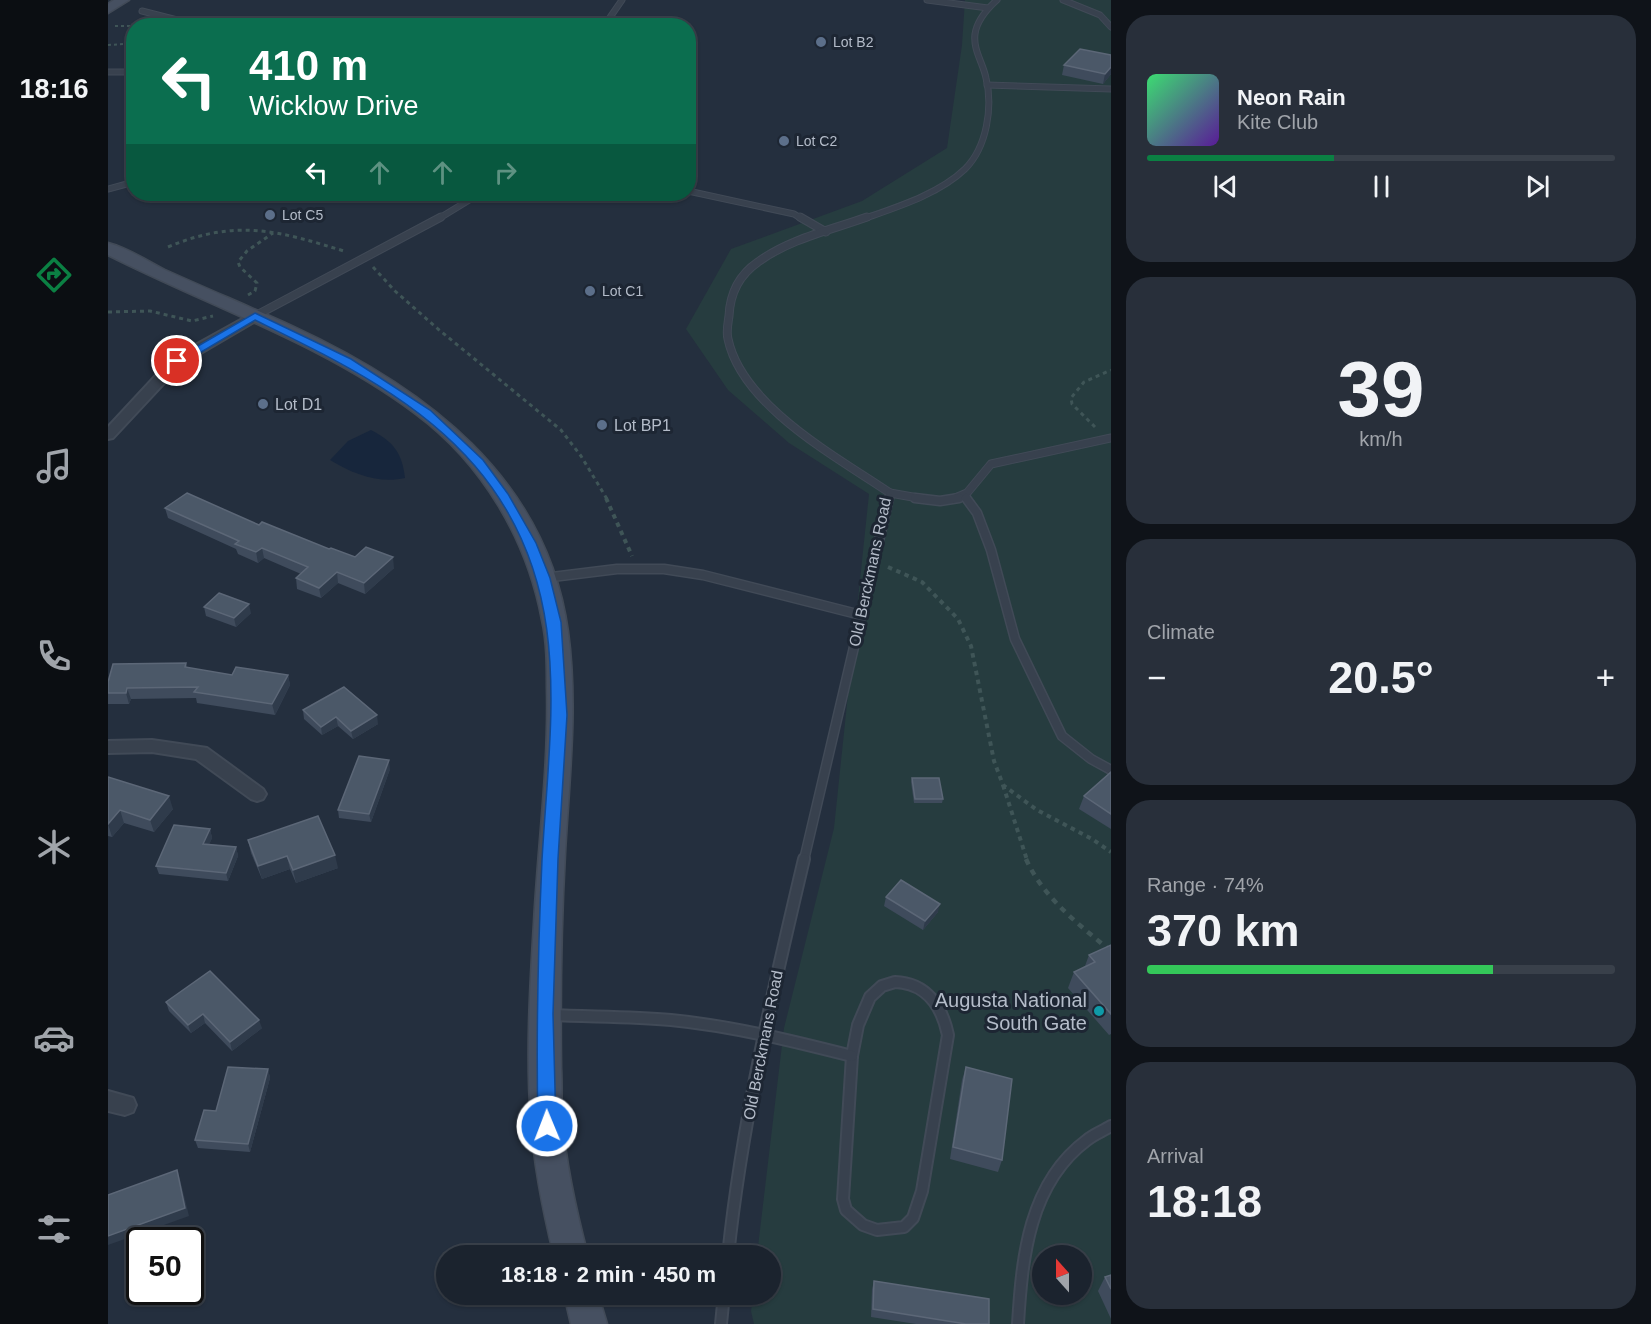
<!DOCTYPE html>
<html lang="en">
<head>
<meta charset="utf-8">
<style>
  :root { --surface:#1b232e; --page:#282f3a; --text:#f1f3f6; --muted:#a0a4aa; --line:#39404a; --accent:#0b8043 }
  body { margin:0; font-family:Arial,sans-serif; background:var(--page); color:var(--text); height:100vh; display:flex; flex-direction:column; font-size:22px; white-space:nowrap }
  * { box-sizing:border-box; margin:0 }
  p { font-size:20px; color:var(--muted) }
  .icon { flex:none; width:33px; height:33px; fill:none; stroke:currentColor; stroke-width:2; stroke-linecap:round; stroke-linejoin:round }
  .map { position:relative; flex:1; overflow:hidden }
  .drawer { display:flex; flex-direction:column; gap:15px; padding:15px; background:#0f1319; width:540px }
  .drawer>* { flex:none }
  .banner { position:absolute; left:18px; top:18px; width:570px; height:183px; border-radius:24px; box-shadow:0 2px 4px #0004,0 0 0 2px var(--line); background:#0b6e4f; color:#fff; overflow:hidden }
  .needle { width:39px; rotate:339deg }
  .buttons { position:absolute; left:924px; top:1245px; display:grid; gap:12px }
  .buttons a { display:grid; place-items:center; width:60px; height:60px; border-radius:50%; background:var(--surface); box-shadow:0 2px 4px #0004,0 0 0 2px var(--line); font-size:30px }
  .speed { position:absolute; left:18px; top:1227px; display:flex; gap:12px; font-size:30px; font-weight:700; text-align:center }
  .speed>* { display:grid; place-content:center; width:78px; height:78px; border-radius:50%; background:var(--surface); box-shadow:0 2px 4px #0004,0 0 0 2px var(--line); line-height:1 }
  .speed .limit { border:3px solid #111; border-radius:9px; background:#fff; color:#111 }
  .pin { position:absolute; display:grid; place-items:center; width:51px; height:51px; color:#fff; margin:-26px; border:3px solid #fff; border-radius:50%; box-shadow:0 2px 6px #0007 }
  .me { position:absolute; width:66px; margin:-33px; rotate:359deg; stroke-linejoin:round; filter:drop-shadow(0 0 4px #0008) }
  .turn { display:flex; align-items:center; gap:21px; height:126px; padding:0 24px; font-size:27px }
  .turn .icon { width:78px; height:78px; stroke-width:2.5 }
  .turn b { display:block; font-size:42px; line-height:51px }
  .lanes { display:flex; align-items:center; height:57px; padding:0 24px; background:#0003; justify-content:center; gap:30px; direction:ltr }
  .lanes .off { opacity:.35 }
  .big { font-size:45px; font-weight:700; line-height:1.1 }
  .drawer .widget { flex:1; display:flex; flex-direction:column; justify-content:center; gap:9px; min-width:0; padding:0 21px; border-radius:24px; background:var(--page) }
  .drawer .dial { align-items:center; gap:0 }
  .dial b { font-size:78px; line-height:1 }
  .song { display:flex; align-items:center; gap:18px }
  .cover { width:72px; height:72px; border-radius:9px; background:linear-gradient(135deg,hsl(140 70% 55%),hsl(270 70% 35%)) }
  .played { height:6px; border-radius:3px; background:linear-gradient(90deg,var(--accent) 40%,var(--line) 40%) }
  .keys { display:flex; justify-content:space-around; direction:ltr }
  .heat { display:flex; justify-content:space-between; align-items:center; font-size:33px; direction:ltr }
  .charge { height:9px; border-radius:4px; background:linear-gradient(90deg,#34c759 74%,var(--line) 0) }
  .trip { position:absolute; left:328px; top:1245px; width:345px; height:60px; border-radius:30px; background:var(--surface); box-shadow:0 2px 4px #0004,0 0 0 2px var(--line); font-weight:700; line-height:60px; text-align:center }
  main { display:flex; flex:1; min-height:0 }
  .tab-bar { display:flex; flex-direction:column; width:108px; justify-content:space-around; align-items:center; background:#0b0e12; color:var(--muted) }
  .tab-bar .icon { width:42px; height:42px }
  .tab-bar .selected { color:var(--accent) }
  .tab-bar b { font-size:27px; color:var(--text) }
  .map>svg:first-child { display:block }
</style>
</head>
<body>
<main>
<nav class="tab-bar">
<b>18:16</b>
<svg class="icon selected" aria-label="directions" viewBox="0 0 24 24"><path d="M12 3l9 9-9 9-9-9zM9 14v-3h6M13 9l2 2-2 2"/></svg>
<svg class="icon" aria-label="music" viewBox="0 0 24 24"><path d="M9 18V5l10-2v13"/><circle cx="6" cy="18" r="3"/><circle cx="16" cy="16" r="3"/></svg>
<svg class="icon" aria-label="phone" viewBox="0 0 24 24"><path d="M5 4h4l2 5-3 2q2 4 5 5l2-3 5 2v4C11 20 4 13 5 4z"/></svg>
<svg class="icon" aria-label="climate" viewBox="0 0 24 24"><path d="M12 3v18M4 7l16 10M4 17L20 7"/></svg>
<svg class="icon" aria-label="car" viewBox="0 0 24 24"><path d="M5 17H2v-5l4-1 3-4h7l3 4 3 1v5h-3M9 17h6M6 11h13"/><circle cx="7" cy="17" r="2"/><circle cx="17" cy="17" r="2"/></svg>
<svg class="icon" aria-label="filters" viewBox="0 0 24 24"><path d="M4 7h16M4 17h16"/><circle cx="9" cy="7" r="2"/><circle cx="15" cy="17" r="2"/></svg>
</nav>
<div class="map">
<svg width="1003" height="1324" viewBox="0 0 1003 1324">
  <rect width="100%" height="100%" fill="#242f3e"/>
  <path fill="#263c3f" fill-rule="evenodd" d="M 857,0 L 1003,0 L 1003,1324 L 646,1324 L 643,1311 L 645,1295 L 663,1294 L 663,1256 L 649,1255 L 676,1028 L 726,828 L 761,494 L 681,443 L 620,390 L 578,329 L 623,249 L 754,201 L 839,148 L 854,45 ZM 934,1256 L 974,1256 L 974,1294 L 934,1294 Z"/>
  <path fill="#17263c" d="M 263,430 C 286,442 294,453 297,478 C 271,484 245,474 222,460 L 240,441 Z"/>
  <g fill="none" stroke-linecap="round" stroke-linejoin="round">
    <g stroke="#414a57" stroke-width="7">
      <g id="service-far3">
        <path d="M 819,0 L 880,8"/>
        <path d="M 955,0 L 992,15 L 1003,27"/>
        <path d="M 34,11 L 77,22 L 107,26"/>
        <path d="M 496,26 L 514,0"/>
        <path d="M 0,72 L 26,72"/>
        <path d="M 879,85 L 1003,89"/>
        <path d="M 0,189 L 26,182"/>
        <path d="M 580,191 L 686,214 L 694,219"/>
        <path d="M 330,219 L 371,194"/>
        <path d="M 755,219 C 789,207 831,194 857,169 C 879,147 885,107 878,78 C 875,63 865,50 867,34 C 869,20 879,9 889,0"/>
      </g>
    </g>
    <g stroke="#414a57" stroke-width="9">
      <g id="service-far2">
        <path d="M 692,217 L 718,232"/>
        <path d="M 759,217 C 723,230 681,239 650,262 C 631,275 622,294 621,316 C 620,323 618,332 620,339 C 634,406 729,457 782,493 L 781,499"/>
        <path d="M 147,316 L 333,217"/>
        <path d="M 782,493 L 816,499"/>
        <path d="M 856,495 L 859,499"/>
        <path d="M 845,499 L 859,493 L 883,464 L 1003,438"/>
      </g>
    </g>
    <g stroke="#414a57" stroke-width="11">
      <g id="service-far1">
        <path d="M 807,498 L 832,501 L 851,498"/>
        <path d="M 858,498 L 869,513 L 883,550 L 907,639 L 954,736 L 983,759 L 1003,770"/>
        <path d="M 436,578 L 509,569 L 556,569 L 595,575 L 753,615"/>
        <path d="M 696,860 L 781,498"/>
      </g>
    </g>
    <g stroke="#414a57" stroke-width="14">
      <g id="service">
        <path d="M 787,982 C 818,983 834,1006 840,1035 L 814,1191 L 805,1218 L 796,1227 L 769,1230 L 755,1225 L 738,1210 L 735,1199 L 744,1056 L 750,1025 L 762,997 L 774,986 Z"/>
        <path d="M 443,1015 C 483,1017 523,1016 563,1020 C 624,1026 685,1041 744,1056"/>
        <path d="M 620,1256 C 634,1121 665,990 696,859"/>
        <path d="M 613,1324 L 616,1294"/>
        <path d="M 910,1324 C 914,1257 921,1183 979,1140 C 986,1134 995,1131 1003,1126"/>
      </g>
    </g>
    <g stroke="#414a57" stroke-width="4">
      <g id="minor">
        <path d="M 147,312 L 153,316 L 151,319 L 74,364 L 5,438 L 0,439 L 0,427 L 64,358 Z"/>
        <path d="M 44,740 L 99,748 L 155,789 L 158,794 L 155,799 L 149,801 L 143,799 L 88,759 L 44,752 L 0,753 L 0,741 Z"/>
        <path d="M 0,1091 L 25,1098 L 28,1105 L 25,1112 L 17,1115 L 0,1111 Z"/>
      </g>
    </g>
    <g stroke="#414a57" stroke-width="3">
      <g id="secondary">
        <path d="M 6,0 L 21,0 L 0,13 L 0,4 Z"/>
        <path d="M 0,243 C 20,248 39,261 57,270 C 99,289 142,307 184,326 C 316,387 439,477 460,632 C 470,706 461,779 457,853 C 453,925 452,996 453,1068 C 454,1085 453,1102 454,1119 C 458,1165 468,1211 480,1256 L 446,1256 C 435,1211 426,1167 423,1121 C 418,1057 422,987 426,923 C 430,845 441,767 439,688 C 439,666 439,642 434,620 C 419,539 374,463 308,414 C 215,344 103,307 0,255 Z"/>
        <path d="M 456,1294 L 490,1294 L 499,1324 L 463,1324 Z"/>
      </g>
    </g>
    <g stroke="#3f5557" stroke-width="2" stroke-dasharray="3 3" stroke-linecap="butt">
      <path d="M 7,26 L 26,26"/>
      <path d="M 0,45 L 17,44 L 26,39"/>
    </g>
    <g stroke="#3f5557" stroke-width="3" stroke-dasharray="4 4" stroke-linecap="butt">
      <path d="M 60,247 C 129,218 171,231 239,252"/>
      <path d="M 265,267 L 287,291 L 330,329 L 453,430 L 473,456 L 499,499"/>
      <path d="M 140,295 L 147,291 L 149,283 L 132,267 L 130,262 L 139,251 L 165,233"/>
      <path d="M 0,312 L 42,311 L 84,321 L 105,316"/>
      <path d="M 987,427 L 964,404 L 963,398 L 976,382 L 1003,370"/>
    </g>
    <g stroke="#3f5557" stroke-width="4" stroke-dasharray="4.5 4.5" stroke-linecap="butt">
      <path d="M 498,498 L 524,556"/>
      <path d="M 780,567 L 814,582 L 850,619 L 863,646 L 886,761 L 895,785 L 929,810 L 984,839 L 1003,852"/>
      <path d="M 895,785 L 919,860"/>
    </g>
    <path stroke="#3f5557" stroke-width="4.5" stroke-dasharray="6 6" stroke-linecap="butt" d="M 918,859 C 935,897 968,922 999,948"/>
    <use href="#service-far3" stroke="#38414e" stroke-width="5"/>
    <use href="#service-far2" stroke="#38414e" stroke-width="7"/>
    <use href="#service-far1" stroke="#38414e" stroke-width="8"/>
    <use href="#service" stroke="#38414e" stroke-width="10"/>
    <use href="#minor" fill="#38414e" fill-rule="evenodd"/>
    <use href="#secondary" fill="#465061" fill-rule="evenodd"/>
  </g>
  <g fill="#3f4b5c">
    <path d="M 1003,55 L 1003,74 L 995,84 L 954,75 L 956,65 Z"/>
    <path d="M 57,508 L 151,525 L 221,549 L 286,568 L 257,594 L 230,583 L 213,598 L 189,589 L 188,578 L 193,574 L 156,558 L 150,563 L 130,554 L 128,549 L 60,518 Z"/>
    <path d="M 96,607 L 143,613 L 128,627 L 98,616 Z"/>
    <path d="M 78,663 L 79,668 L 124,675 L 180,675 L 182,685 L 167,715 L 89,703 L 88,698 L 23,699 L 21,704 L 0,704 L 0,682 Z"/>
    <path d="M 195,710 L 270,724 L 245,739 L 230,726 L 214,735 L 196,719 Z"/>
    <path d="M 282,769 L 263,822 L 231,818 L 230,810 Z"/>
    <path d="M 1003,772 L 1003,829 L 971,809 L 976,796 Z"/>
    <path d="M 0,777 L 65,809 L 46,832 L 16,823 L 4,837 L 0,836 Z"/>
    <path d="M 804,778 L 835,799 L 834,803 L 806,803 L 803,782 Z"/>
    <path d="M 102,829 L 104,838 L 101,844 L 128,847 L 130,856 L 120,881 L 51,874 L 48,866 Z"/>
    <path d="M 140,840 L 230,868 L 188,883 L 182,869 L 154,879 L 143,853 Z"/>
    <path d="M 778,897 L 830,912 L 815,930 L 776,906 Z"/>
    <path d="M 1003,945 L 1003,1034 L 1001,1035 L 960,988 L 966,972 L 977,966 L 981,955 Z"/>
    <path d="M 58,1002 L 154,1028 L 124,1051 L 97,1023 L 83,1033 L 61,1011 Z"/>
    <path d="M 858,1067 L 894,1160 L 890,1172 L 842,1159 L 854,1080 Z"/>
    <path d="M 160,1069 L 162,1078 L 142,1152 L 90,1148 L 87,1140 L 108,1111 Z"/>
    <path d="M 1003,1275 L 1003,1319 L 990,1291 L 997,1277 Z"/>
    <path d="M 766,1281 L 881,1324 L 808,1324 L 763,1317 L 764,1289 Z"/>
  </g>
  <g fill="#2f3b4b">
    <path d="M 1003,67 L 1003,74 L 995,84 L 997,74 Z"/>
    <path d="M 154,548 L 156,558 L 150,563 L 148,552 Z"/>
    <path d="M 285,557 L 286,568 L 257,594 L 256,583 Z"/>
    <path d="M 229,572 L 230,583 L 213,598 L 211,588 Z"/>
    <path d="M 141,604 L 143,613 L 128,627 L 126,618 Z"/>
    <path d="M 180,675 L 182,685 L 167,715 L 164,704 Z"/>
    <path d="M 19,688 L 23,699 L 21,704 L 18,693 Z"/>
    <path d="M 269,715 L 270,724 L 245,739 L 243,731 Z"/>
    <path d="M 228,717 L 230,726 L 214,735 L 213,727 Z"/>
    <path d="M 281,760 L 282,769 L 263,822 L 261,814 Z"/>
    <path d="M 61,796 L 65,809 L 46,832 L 42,820 Z"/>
    <path d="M 12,810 L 16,823 L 4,837 L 0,824 Z"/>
    <path d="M 102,829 L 104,838 L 98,852 L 95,844 Z"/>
    <path d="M 128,847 L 130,856 L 120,881 L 118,873 Z"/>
    <path d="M 227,855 L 230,868 L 188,883 L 185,870 Z"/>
    <path d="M 179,856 L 182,869 L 154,879 L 150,866 Z"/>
    <path d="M 832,904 L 830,912 L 815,930 L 817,921 Z"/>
    <path d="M 95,1014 L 97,1023 L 83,1033 L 80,1025 Z"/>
    <path d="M 151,1020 L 154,1028 L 124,1051 L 122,1042 Z"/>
    <path d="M 160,1069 L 162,1078 L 142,1152 L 140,1144 Z"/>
    <path d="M 69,1170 L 72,1179 L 81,1216 L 0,1245 L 0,1236 Z"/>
  </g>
  <g fill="#4b5868" stroke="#5c6777" stroke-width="1.5">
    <path d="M 972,49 L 1003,55 L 1003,67 L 997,74 L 956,65 Z"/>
    <path d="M 79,493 L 151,525 L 154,522 L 221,549 L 223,548 L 247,557 L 258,547 L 285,557 L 256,583 L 229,572 L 211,588 L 188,578 L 200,567 L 154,548 L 148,552 L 127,544 L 131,541 L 57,508 Z"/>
    <path d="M 111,593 L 141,604 L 126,618 L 96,607 Z"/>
    <path d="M 78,663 L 77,667 L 124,675 L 128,667 L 180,675 L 164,704 L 86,692 L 90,687 L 19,688 L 18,693 L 0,693 L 0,682 L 5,664 Z"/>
    <path d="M 236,687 L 269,715 L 243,731 L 228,717 L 213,727 L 195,710 Z"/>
    <path d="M 251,756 L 281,760 L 261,814 L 230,810 Z"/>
    <path d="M 1003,772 L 1003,814 L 976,796 Z"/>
    <path d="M 0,777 L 61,796 L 42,820 L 12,810 L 0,824 Z"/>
    <path d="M 804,778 L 831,778 L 835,799 L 807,799 Z"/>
    <path d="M 210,816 L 227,855 L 185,870 L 179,856 L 150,866 L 140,840 Z"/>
    <path d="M 66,825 L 102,829 L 95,844 L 128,847 L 118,873 L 48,866 Z"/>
    <path d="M 793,880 L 832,904 L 817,921 L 778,897 Z"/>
    <path d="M 1003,945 L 1003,1014 L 966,972 L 987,962 L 981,955 Z"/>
    <path d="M 102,971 L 151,1020 L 122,1042 L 95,1014 L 80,1025 L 58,1002 Z"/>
    <path d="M 120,1067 L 160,1069 L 140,1144 L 87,1140 L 96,1110 L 108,1111 Z"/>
    <path d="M 858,1067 L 904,1079 L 894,1160 L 845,1147 Z"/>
    <path d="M 69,1170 L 77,1208 L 0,1236 L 0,1195 Z"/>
    <path d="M 1003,1275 L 1003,1289 L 997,1277 Z"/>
    <path d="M 766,1281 L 881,1299 L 881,1324 L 858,1324 L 765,1309 Z"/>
  </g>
  <path fill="#1a73e8" stroke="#114b97" stroke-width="1.5" d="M 147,313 L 243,359 L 322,410 L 375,460 L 400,494 L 428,543 L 442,578 L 453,622 L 459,715 L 450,859 L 445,1014 L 448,1126 L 446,1132 L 439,1134 L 433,1132 L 430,1126 C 428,1037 430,949 434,860 C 442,719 468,584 367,466 C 309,398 226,359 147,320 L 73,364 L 66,364 L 64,361 Z"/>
  <g fill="#5c6f8a" stroke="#1d2633" stroke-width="2">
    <circle cx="713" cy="42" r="6"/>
    <circle cx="676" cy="141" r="6"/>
    <circle cx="162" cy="215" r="6"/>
    <circle cx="482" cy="291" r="6"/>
    <circle cx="155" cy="404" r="6"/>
    <circle cx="494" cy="425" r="6"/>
  </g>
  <circle fill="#0f9aa8" stroke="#1d2633" stroke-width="2" cx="991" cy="1011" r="6"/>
  <g text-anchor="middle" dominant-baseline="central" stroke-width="6" stroke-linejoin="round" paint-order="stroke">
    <g font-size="14" fill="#b4bcc9" stroke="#1d2633" text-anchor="start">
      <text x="725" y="42">Lot B2</text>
      <text x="688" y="141">Lot C2</text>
      <text x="174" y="215">Lot C5</text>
      <text x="494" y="291">Lot C1</text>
    </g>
    <g font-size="16" fill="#b4bcc9" stroke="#1d2633" text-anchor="start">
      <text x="167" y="404">Lot D1</text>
      <text x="506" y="425">Lot BP1</text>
    </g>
    <g font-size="16" fill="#b4bcc9" stroke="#1d2633">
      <text transform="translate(762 572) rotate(-78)">Old Berckmans Road</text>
      <text transform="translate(655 1045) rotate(-79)">Old Berckmans Road</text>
    </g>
    <g font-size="20" fill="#b4bcc9" stroke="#1d2633" text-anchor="end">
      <text x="979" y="1000">Augusta National<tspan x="979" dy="23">South Gate</tspan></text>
    </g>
  </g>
</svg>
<div class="buttons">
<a><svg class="needle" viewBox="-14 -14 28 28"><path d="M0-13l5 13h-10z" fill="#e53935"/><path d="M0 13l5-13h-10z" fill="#a0a4aa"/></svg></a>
</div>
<div class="speed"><div class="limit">50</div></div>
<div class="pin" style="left:69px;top:361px;background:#d93025"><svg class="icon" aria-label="arrive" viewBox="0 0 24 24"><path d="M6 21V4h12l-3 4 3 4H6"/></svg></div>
<svg class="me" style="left:439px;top:1126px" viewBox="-20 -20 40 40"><circle r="17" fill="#1a73e8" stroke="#fff" stroke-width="3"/><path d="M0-11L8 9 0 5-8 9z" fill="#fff"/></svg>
<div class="trip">18:18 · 2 min · 450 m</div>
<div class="banner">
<div class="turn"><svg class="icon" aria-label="left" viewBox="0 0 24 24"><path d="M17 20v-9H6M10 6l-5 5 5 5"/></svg><div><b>410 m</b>Wicklow Drive</div></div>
<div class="lanes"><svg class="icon" aria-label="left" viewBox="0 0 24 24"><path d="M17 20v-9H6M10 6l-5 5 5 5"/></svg><svg class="icon off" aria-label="ahead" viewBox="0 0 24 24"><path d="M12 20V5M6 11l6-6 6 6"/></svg><svg class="icon off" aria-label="ahead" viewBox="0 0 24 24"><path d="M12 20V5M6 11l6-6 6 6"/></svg><svg class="icon off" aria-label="right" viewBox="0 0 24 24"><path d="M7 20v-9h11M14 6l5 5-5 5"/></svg></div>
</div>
</div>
<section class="drawer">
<div class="widget">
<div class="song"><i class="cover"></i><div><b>Neon Rain</b><p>Kite Club</p></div></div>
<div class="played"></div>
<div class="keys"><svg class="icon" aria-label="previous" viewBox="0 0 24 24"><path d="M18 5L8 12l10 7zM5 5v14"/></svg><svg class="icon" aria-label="pause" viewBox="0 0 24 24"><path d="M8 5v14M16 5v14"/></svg><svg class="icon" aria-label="next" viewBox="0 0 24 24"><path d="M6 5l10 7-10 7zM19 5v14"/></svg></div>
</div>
<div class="widget dial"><b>39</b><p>km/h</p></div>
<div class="widget"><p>Climate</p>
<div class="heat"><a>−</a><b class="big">20.5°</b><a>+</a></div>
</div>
<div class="widget"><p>Range · 74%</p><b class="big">370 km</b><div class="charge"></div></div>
<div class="widget"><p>Arrival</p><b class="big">18:18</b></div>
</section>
</main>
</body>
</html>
